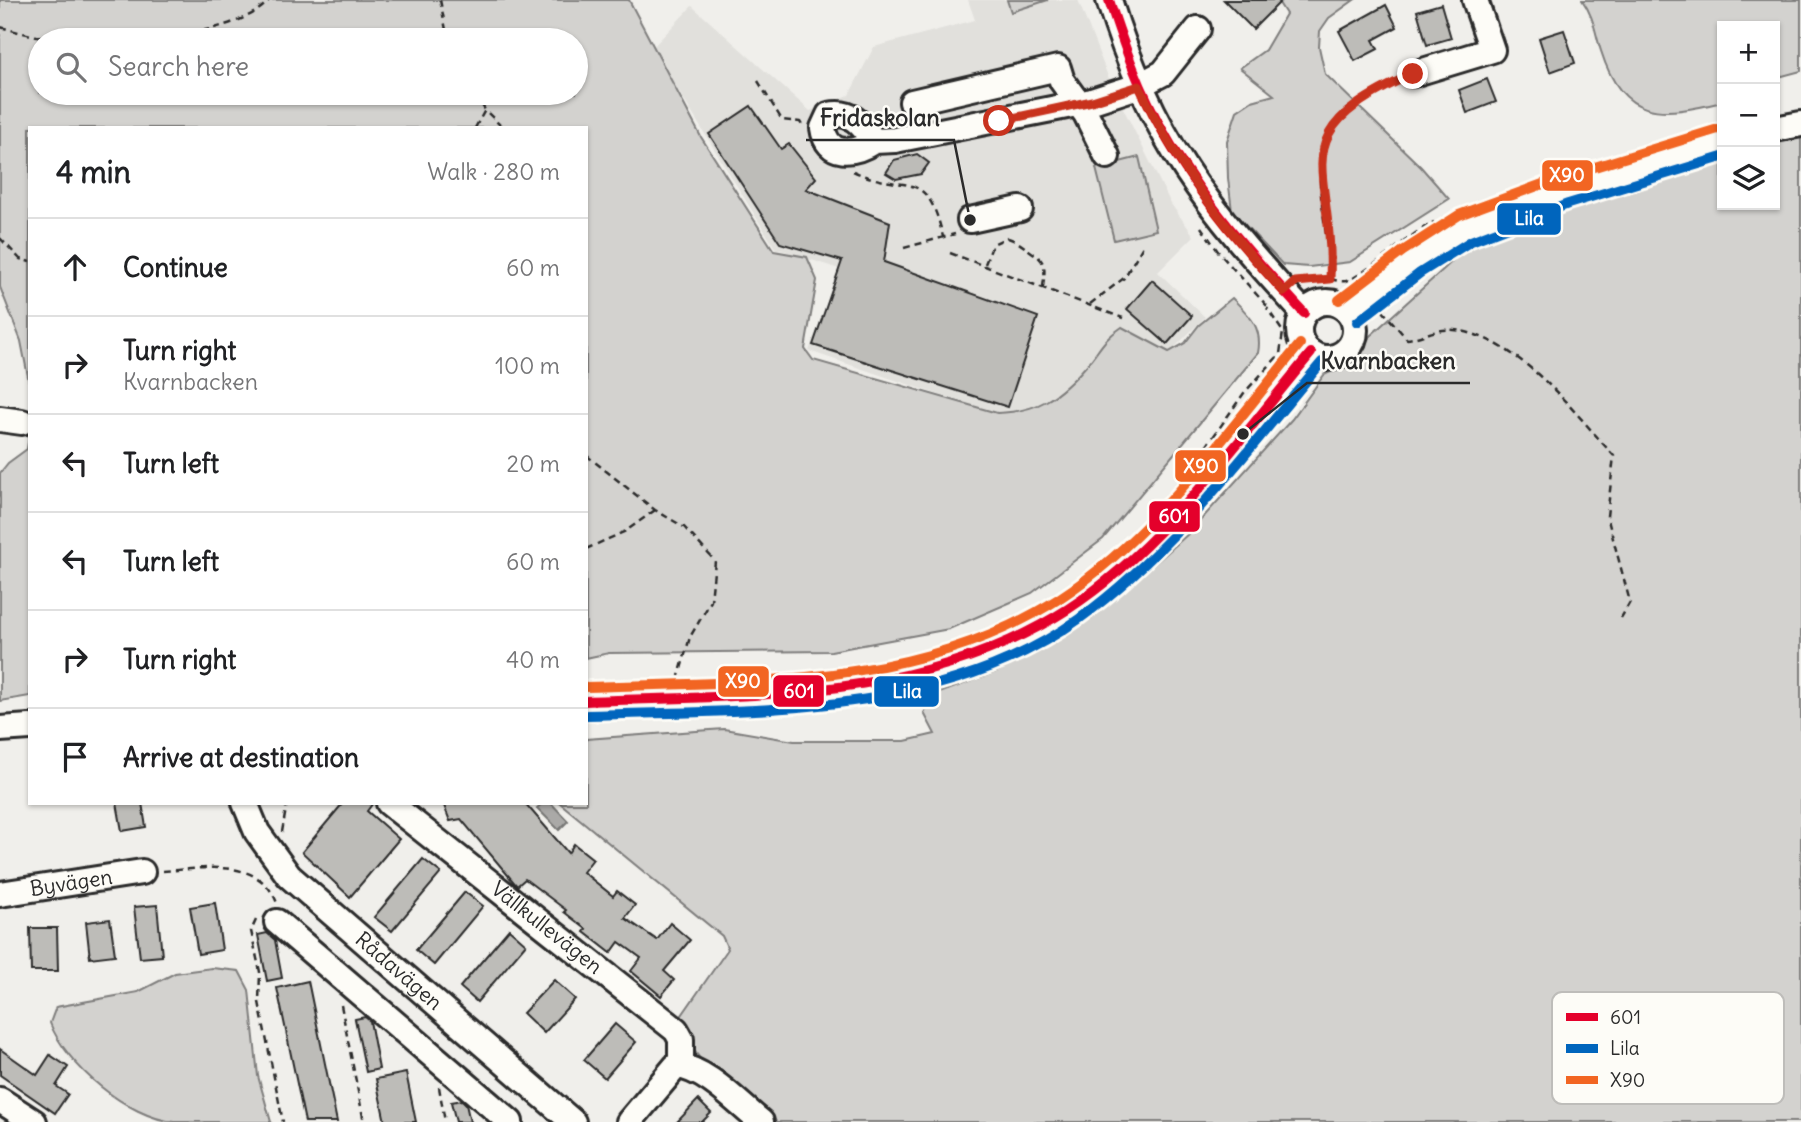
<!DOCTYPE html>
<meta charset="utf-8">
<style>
body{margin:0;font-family:Delius,sans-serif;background:#f2f2f2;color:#202124}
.controls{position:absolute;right:21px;top:21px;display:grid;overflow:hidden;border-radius:0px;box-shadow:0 2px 5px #0004}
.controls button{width:63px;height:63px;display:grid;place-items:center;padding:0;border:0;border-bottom:2px solid #e0e0e0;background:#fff;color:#202124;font:35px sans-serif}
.stop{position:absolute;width:21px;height:21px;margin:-16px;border:5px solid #c8321e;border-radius:50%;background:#fff}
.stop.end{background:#c8321e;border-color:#fff;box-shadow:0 2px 7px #0008}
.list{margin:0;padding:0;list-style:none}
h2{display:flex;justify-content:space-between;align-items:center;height:91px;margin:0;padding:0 28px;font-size:30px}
h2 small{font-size:23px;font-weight:400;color:#757577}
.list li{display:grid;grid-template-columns:46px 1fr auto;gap:21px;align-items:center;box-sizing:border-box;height:98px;padding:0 28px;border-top:2px solid #e0e0e0}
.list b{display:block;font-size:26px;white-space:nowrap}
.list p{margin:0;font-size:23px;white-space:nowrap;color:#757577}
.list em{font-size:23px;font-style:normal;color:#757577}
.icon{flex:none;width:38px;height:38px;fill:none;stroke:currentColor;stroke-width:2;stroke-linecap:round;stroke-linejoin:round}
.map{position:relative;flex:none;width:1801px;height:1122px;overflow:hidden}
.search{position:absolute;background:#fff;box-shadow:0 2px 5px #0004;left:28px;top:28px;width:560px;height:77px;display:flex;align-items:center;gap:18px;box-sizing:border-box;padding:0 24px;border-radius:38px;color:#757577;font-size:26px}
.panel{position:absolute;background:#fff;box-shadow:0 2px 5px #0004;left:28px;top:126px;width:560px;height:679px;border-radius:0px}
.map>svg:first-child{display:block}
</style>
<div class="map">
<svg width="1801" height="1122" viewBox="0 0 1801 1122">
<rect width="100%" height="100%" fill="#f0efeb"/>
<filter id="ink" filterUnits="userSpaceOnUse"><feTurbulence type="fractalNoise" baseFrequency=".0143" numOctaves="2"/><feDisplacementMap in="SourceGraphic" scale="14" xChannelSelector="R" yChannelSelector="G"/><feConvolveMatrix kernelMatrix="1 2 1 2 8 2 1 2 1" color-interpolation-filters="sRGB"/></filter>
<g filter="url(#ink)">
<path fill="#e1e0dc" d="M968,0H1078L1111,84L1171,204L1194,236L1158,272L1205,317L1168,354L1044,424L999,415L809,351L839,269L775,248L652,48L692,6L810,111L849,95L874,47L975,20Z"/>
<g fill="#d3d2cf" stroke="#7f7e7d" stroke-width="2" fill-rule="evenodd">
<path d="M0,0H629L701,137L774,251L807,257L817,280L805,349L813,360L997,413C1038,412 1059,397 1086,366C1101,349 1101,341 1122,327L1169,352L1185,343L1199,325L1232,298C1249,315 1263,327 1258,353L1103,539L1032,593L949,629L831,651L609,653L586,658V128H30V387L21,341L0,287ZM40,40H576V93H40Z"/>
<path d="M1007,0H1048L1011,12Z"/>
<path d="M1277,0H1354L1329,18L1320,31L1319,47L1325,74L1421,167L1449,199L1350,262L1309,267L1283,265L1232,211L1228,178L1227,141L1237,111L1252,101L1274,95L1240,68L1265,50L1286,14Z"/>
<path d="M1582,0H1801V71L1775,78V26H1722V102C1661,117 1623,121 1601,51C1595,33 1594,16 1582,0Z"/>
<path d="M1801,136V1122H777C751,1103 714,1080 696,1053C690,1044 689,1030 680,1018L728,949L722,936L560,803H586V739L724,729L794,741H905L935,734L924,713L934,695L996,672L1045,647L1128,588L1189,533L1292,419L1324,375L1356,360L1370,336L1457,257L1512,220L1722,151V205H1775V141Z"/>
<path d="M1139,157L1156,230L1114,240L1096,168Z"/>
<path d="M30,430V696L0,701V473L8,463L27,449Z"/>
<path d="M212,968L239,971L249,990L258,1076L271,1122C239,1122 206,1122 175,1122C128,1118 66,1065 50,1023L56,1007L138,992L175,973Z"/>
</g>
<path fill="#aaa9a7" stroke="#777775" stroke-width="2" d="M543,803H551L568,821L559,830L537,808Z"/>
<g fill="#bdbcb8" stroke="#2b2b2b" stroke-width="2">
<path d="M1224,0H1282L1253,29Z"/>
<path d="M1441,4L1451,38L1427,45L1417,11Z"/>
<path d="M1386,5L1397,27L1373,40L1378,49L1355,61L1339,31Z"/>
<path d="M1564,30L1575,63L1550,72L1539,38Z"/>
<path d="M1487,79L1496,102L1467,113L1459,90Z"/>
<path d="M751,106L781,149L789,144L816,178L806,189L890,222L884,262L1038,317L1008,407L813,345L842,261L780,243L709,134Z"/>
<path d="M917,154L929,163L921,174L896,179L886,173L894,160Z"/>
<path d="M1152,280L1192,316L1167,344L1127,309Z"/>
<path d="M117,803H142L146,827L122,831Z"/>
<path d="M343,803H373L367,811L399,839L350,897L302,852Z"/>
<path d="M443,803H525L568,853L574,844L593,859L583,872L613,896L617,891L635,905L625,918L657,940L670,923L690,940L664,971L674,980L661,996L631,971L641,958L619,942L611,953L584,932L586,929L564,912L566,910L525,879L517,886L461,819L450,821Z"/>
<path d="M423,859L441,873L392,931L374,917Z"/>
<path d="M465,892L483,906L434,965L416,950Z"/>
<path d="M215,903L222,950L198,954L190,907Z"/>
<path d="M157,905L162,956L140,958L134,907Z"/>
<path d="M110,919L115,955L90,958L86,922Z"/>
<path d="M30,928H57L58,971H31Z"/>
<path d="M509,929L526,944L477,1002L460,987Z"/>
<path d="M267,933L275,940L282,978L267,981L258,935Z"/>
<path d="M554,980L575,999L544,1033L523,1013Z"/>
<path d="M308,981L337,1122H305L277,988Z"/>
<path d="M365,1017L370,1021L379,1069L366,1072L355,1019Z"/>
<path d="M615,1024L636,1042L605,1078L584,1060Z"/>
<path d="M0,1049L37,1075L50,1055L68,1067L56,1086L68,1094L55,1113L0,1075Z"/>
<path d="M406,1073L416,1122H385L376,1079Z"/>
<path d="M462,1100L466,1104L470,1122H456L451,1102Z"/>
<path d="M698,1100L711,1113L702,1122H677Z"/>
</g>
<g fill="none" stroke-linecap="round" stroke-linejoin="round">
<g stroke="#2b2b2b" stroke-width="30">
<g id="minor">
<path d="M1109,0C1151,139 1207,208 1304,313"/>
<path d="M1413,74L1492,50L1475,0"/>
<path d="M912,102L1058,68L1062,81L1086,114L1107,156"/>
<path d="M1775,129L1801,124"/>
<path d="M874,141C854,154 827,158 823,128L829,115C852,110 862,125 874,141L895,140L1092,101L1138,86L1163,73L1198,29"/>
<path d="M970,220L1020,209"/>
<circle cx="1327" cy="330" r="28"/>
<path d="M1348,311L1412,262L1465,228L1563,191L1722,142"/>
<path d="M0,419L22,422"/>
<path d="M586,701C785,691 974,710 1129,560C1181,510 1230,454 1275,399C1287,384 1298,368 1311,353"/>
<path d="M0,729L30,727"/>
<path id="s1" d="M245,803L257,832L289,876L573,1122"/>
<path id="s2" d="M389,803L676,1030L681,1039V1067"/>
<path id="s3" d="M0,894L142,872"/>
<path d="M277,922L510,1122"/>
<path d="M0,1100L34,1122"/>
<path d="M629,1122L676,1066C706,1068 738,1104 761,1122"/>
</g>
</g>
<g stroke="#2b2b2b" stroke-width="2.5" stroke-dasharray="7 5" stroke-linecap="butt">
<path d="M440,0L448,40"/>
<path d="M0,27C12,30 24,34 37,36C88,43 235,43 269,0"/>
<path d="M758,81L782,120L800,122L803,127"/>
<path d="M475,93L485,110L503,128"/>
<path d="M883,117H897"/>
<path d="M475,128L485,110"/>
<path d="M853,171C907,196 926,164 943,237"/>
<path d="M1201,227L1220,254L1268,307"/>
<path d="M0,238L20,259L30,262"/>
<path d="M1008,238C1019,242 1023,246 1033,253C1047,262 1045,270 1043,287"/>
<path d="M904,248L955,234"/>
<path d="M950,253L1123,318"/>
<path d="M985,264L993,244L1008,237"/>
<path d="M1330,279C1335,280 1341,282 1346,281C1363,277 1410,233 1434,222"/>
<path d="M1303,280L1330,279C1332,226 1299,155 1344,113C1358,100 1378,91 1395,83"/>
<path d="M1090,304L1124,278L1143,246"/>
<path d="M1382,310L1407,339C1423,337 1436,328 1454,330C1518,337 1574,412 1614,456L1607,516L1630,602L1621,618"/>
<path d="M1206,447L1244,393L1280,354L1283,332L1267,308"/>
<path d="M586,455L655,510L684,527L715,561L711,601L690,637L679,676"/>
<path d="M586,549L626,531L655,510"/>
<path d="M282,832L287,803"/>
<path d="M163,871C203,869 259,856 277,903"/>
<path d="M256,920L251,931L260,972L259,1002L283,1122"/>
<path d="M341,1005L364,1122"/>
<path d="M439,1087L445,1122"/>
</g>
<use href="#minor" stroke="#fdfcf7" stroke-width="24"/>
<g stroke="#fdfcf7" stroke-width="16">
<g id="bus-1">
<path d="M1109,0C1124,46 1140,91 1164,133C1201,200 1253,257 1304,313"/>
<path d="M586,701C750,695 924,702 1068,609C1163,548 1239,439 1311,353"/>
</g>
</g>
<g stroke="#fdfcf7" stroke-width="16">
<g id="bus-2">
<path d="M1357,322L1420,273L1471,241L1568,204L1722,157"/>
<path d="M587,715C749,709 939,720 1079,619C1175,549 1246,452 1322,362"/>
</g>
</g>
<g stroke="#fdfcf7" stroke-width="16">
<g id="bus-3">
<path d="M1339,300L1403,251L1459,215L1559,178L1718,129"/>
<path d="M586,687C747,681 919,689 1060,598C1156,536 1228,430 1300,344"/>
</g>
</g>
<use href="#bus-1" stroke="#e4002b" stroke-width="10"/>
<use href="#bus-2" stroke="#0065bd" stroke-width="10"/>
<use href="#bus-3" stroke="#f26522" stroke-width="10"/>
</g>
</g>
<g fill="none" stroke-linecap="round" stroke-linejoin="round" filter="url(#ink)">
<path stroke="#c8321e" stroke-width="9" d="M999,121L1092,101L1139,86C1175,164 1225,229 1284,292L1295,282L1330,279C1335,164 1277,135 1413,74"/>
</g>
<g text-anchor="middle" stroke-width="5" stroke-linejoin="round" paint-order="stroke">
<g font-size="21" fill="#2b2b2b" stroke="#fdfcf7">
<text dy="7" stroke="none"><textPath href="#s3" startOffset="72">Byvägen</textPath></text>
<text dy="7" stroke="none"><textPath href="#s2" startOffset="201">Vällkullevägen</textPath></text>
<text dy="7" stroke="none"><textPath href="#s1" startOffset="231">Rådavägen</textPath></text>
</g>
</g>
<rect x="1552" y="992" width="232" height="112" rx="10" fill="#fdfcf7" stroke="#bebdba" stroke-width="2"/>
<rect x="1566" y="1013" width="32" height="8" fill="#e4002b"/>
<rect x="1566" y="1044" width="32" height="9" fill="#0065bd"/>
<rect x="1566" y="1076" width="32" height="8" fill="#f26522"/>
<g font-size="19" fill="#2b2b2b">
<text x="1610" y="1024">601</text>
<text x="1610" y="1055">Lila</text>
<text x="1610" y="1087">X90</text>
</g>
<path fill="none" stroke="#2b2b2b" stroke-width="2.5" d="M970 220L954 140H806M1243 434L1307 383H1470"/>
<g fill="#2b2b2b" stroke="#fdfcf7" stroke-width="2.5">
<circle cx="970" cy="220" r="7"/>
<circle cx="1243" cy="434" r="7"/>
</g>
<g font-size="23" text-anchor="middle" font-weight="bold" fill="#2b2b2b" stroke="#fdfcf7" stroke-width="5" stroke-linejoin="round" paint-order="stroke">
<text x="880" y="126">Fridaskolan</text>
<text x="1388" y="369">Kvarnbacken</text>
</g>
<g stroke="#fdfcf7" stroke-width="2.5">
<rect x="1541" y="159" width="53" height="33" rx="7" fill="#f26522"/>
<rect x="1496" y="202" width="66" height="34" rx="7" fill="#0065bd"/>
<rect x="1174" y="449" width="53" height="34" rx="7" fill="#f26522"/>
<rect x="1148" y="500" width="53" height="33" rx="7" fill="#e4002b"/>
<rect x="717" y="665" width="53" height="33" rx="7" fill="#f26522"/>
<rect x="772" y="674" width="53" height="34" rx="7" fill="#e4002b"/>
<rect x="873" y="675" width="67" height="33" rx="7" fill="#0065bd"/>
</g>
<g font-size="19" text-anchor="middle" font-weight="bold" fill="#fff">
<text x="1567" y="182">X90</text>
<text x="1529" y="225">Lila</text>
<text x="1201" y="473">X90</text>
<text x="1174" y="523">601</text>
<text x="743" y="688">X90</text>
<text x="799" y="698">601</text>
<text x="907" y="698">Lila</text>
</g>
</svg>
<div class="controls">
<button>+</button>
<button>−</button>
<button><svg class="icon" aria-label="layers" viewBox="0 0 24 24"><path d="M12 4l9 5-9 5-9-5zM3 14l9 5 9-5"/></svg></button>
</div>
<div class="stop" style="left:999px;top:121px"></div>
<div class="stop end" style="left:1413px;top:74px"></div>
<div class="search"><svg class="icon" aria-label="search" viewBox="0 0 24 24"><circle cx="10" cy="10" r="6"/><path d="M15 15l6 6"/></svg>Search here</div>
<section class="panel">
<h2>4 min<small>Walk · 280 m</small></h2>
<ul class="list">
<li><svg class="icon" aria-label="ahead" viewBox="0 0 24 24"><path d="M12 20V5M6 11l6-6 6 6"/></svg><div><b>Continue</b></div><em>60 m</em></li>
<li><svg class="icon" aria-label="right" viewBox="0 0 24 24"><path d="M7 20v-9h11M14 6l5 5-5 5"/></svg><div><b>Turn right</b><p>Kvarnbacken</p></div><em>100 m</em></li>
<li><svg class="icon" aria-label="left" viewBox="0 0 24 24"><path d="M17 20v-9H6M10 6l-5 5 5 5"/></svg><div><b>Turn left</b></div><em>20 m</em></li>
<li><svg class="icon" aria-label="left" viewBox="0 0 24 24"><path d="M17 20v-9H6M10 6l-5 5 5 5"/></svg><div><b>Turn left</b></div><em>60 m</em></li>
<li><svg class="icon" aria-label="right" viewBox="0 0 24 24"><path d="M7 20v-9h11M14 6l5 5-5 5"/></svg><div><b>Turn right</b></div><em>40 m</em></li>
<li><svg class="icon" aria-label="arrive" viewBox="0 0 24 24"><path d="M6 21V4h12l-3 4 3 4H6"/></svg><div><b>Arrive at destination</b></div></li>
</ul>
</section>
</div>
